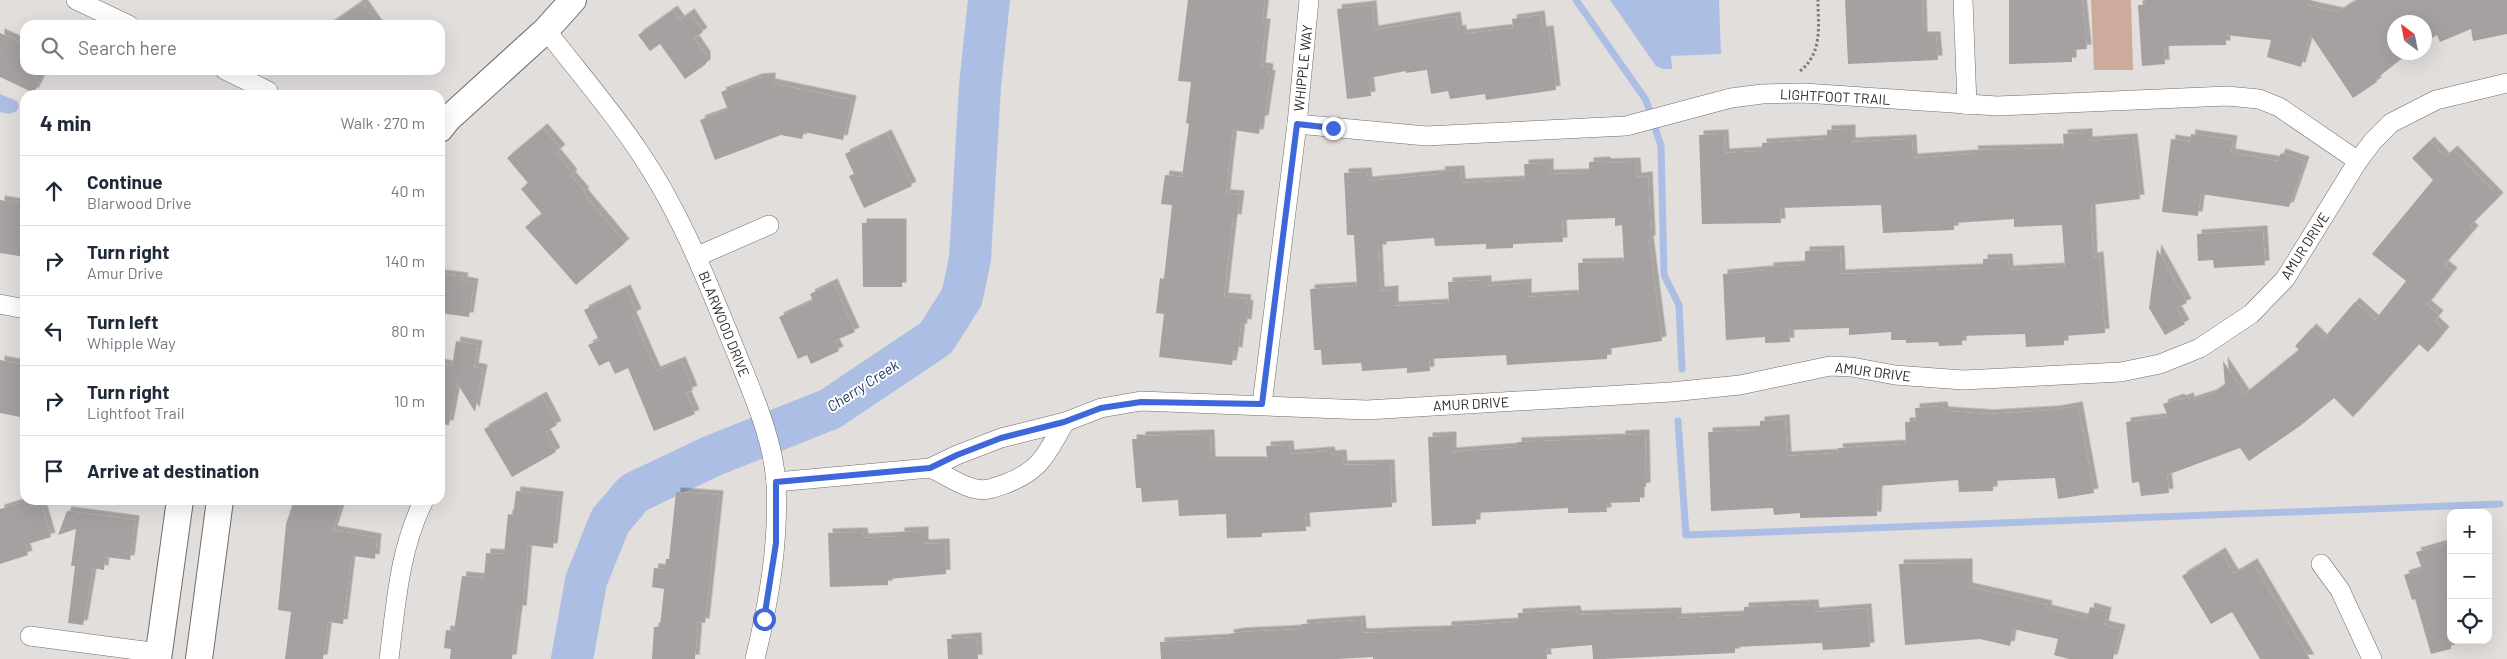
<!DOCTYPE html>
<meta charset="utf-8">
<style>
body{margin:0;font-family:Barlow,sans-serif;background:#f6f6f7;color:#1f2937}
.controls{position:absolute;right:15px;bottom:15px;display:grid;overflow:hidden;border-radius:10px;box-shadow:0 5px 20px #0002}
.controls button{width:45px;height:45px;display:grid;place-items:center;padding:0;border:0;border-bottom:1px solid #e0e1e3;background:#fff;color:#1f2937;font:25px sans-serif}
.compass{position:absolute;left:2387px;top:15px;width:45px;height:45px;border-radius:50%;background:#fff;box-shadow:0 5px 20px #0002;rotate:328deg}
.stop{position:absolute;width:15px;height:15px;margin:-11px;border:4px solid #3f67d9;border-radius:50%;background:#fff}
.stop.end{background:#3f67d9;border-color:#fff;box-shadow:0 1px 5px #0008}
.list{margin:0;padding:0;list-style:none}
h2{display:flex;justify-content:space-between;align-items:center;height:65px;margin:0;padding:0 20px;font-size:21px}
h2 small{font-size:16px;font-weight:400;color:#747a83}
.list li{display:grid;grid-template-columns:32px 1fr auto;gap:15px;align-items:center;box-sizing:border-box;height:70px;padding:0 20px;border-top:1px solid #e0e1e3}
.list b{display:block;font-size:19px;white-space:nowrap}
.list p{margin:0;font-size:16px;white-space:nowrap;color:#747a83}
.list em{font-size:16px;font-style:normal;color:#747a83}
.icon{flex:none;width:28px;height:28px;fill:none;stroke:currentColor;stroke-width:2;stroke-linecap:round;stroke-linejoin:round}
.map{position:relative;flex:none;width:2507px;height:659px;overflow:hidden}
.search{position:absolute;background:#fff;box-shadow:0 5px 20px #0002;left:20px;top:20px;width:425px;height:55px;display:flex;align-items:center;gap:12px;box-sizing:border-box;padding:0 18px;border-radius:15px;color:#747a83;font-size:19px}
.panel{position:absolute;background:#fff;box-shadow:0 5px 20px #0002;left:20px;top:90px;width:425px;height:415px;border-radius:15px}
.map>svg:first-child{display:block}
</style>
<div class="map">
<svg width="2507" height="659" viewBox="0 0 2507 659">
<defs>
<filter id="shadow"><feDropShadow dx="4.5" dy="-4.5" stdDeviation="0" flood-color="#0004"/></filter>
</defs>
<rect width="100%" height="100%" fill="#e2dedc"/>
<path fill="#ccab9c" d="M2091,0H2131L2133,70H2094Z"/>
<g fill="#adbee4">
<path d="M1610,0H1719L1721,54L1671,56L1672,69H1663L1656,66Z"/>
<path d="M0,94L17,101L19,106L17,111L10,114L0,112Z"/>
</g>
<g fill="none" stroke-linecap="round" stroke-linejoin="round">
<g stroke="#adbee4" stroke-width="7">
<path d="M1576,0L1646,100L1661,146L1664,275L1679,305L1682,369"/>
<path d="M1678,421L1686,535L2500,504"/>
</g>
<path stroke="#adbee4" stroke-width="42" d="M572,659L586,581L610,521L634,493L712,456L830,409L936,338L962,297L970,259L980,86L989,0"/>
</g>
<g fill="#a5a1a0" fill-rule="evenodd" filter="url(#shadow)">
<path d="M1188,0H1265L1262,23H1266L1261,67L1269,68L1268,74L1271,75L1264,120H1261L1259,134L1233,130L1227,183L1226,194L1240,195L1237,219L1233,218L1224,297L1247,299L1246,304L1249,305L1247,324L1241,323L1238,352L1234,351L1232,365L1159,357L1164,314L1156,313L1160,278L1164,279L1172,205L1161,204L1165,175L1182,177L1189,124L1186,123L1191,82L1178,81Z"/>
<path d="M1845,0H1922L1923,36H1936L1938,60L1848,64Z"/>
<path d="M2009,0H2082L2087,49L2072,50V62L2009,64Z"/>
<path d="M2145,0H2308L2307,5L2339,12L2357,0H2507V34L2473,41L2471,29L2440,42L2437,35L2424,43V22H2394V52H2410L2381,75L2376,80L2377,82L2353,98L2310,34L2301,67L2267,57L2271,40L2226,35V45L2164,46L2165,64L2142,66L2138,5H2145Z"/>
<path d="M362,2L378,25H329Z"/>
<path d="M1372,5L1374,30L1456,16L1458,30L1462,29V34L1513,28L1512,19L1540,15L1542,31L1549,30L1556,90L1486,100L1485,94L1450,99L1448,91L1431,94L1427,70L1406,73V71L1369,78L1371,96L1347,99L1337,9Z"/>
<path d="M673,10L680,20L690,13L703,32L694,38L706,56V64L685,79L660,44L650,51L638,35Z"/>
<path d="M0,33L25,44V70H45L34,93L0,77Z"/>
<path d="M771,77V83L852,100L843,140L804,132L802,139L781,135L715,160L700,120L728,110L721,92L758,78Z"/>
<path d="M543,128L561,149L556,153L573,174L571,176L585,192L583,193L625,243L576,285L525,227L542,214L521,189L528,183L507,158Z"/>
<path d="M1851,129V142L1912,139L1913,158L1974,154L1973,150L2064,148L2063,134L2088,133V141L2133,138L2140,199L2091,205L2093,257L2099,256L2105,333L2064,336V345L2026,347L2025,334L1962,336V345L1939,346L1938,342L1906,343V340H1891V332L1849,335V328L1789,330L1790,342L1765,343V337L1726,340L1723,274L1769,270V267L1805,265V251L1840,250L1841,274L1983,268V259L2008,258L2009,270L2065,267L2062,225L2014,227V219L1954,223V230L1883,233L1881,205L1780,208L1781,223L1702,224L1699,135L1724,134L1725,153L1762,151V143L1827,139V130Z"/>
<path d="M887,134L912,186L864,208L849,176L854,174L845,154Z"/>
<path d="M2191,134L2233,140L2231,153L2278,161L2281,153L2305,161L2289,207L2201,194L2198,216L2162,212L2171,139L2190,142Z"/>
<path d="M2430,141L2445,157L2453,150L2499,197L2470,226L2474,230L2444,265L2453,272L2427,305L2439,315L2434,321L2445,331L2428,352L2419,344L2353,417L2334,398L2300,426L2249,461L2240,448L2167,475L2169,493L2141,496L2139,482L2132,483L2126,422L2168,417L2163,404L2180,398L2181,400L2189,397L2190,401L2212,394L2225,385L2223,361L2245,394L2299,350L2295,346L2312,328L2323,339L2355,302L2375,320L2406,281L2372,254L2433,180L2412,158Z"/>
<path d="M1606,161V163L1636,162L1637,177L1648,176L1651,240H1649L1662,341L1607,349V359L1507,365L1506,355L1429,359L1430,371L1407,373V368L1362,371L1361,363L1322,365L1321,350H1314L1310,289L1357,286L1354,235H1347L1344,173L1367,172L1368,181L1441,174L1440,171L1460,170L1461,183L1525,180L1524,164L1549,163V174L1589,173V162ZM1615,218V226L1622,225L1624,262L1578,263L1579,294L1527,297V283L1487,286V280L1448,282L1449,303L1394,306V290L1380,291L1378,249H1382V242L1434,238L1435,246L1486,244V249L1513,248V244L1563,242L1562,220Z"/>
<path d="M0,200L25,204V257L0,253Z"/>
<path d="M862,223H902V287H863Z"/>
<path d="M2263,230L2265,265L2214,268L2213,260L2198,261L2197,234Z"/>
<path d="M2157,249L2187,303L2176,308L2185,324L2165,335L2149,308Z"/>
<path d="M440,274L464,277L463,281L474,283L469,317L440,313Z"/>
<path d="M833,283L855,332L834,341L839,351L811,364L807,355L798,359L779,317L813,301L810,294Z"/>
<path d="M626,289L637,313L632,316L656,371L681,361L693,390L686,393L695,414L654,431L628,368L615,374L609,361L599,366L588,345L599,340L584,310Z"/>
<path d="M456,341L478,345L474,367L483,369L475,412L457,383L449,425L440,424V363L452,366Z"/>
<path d="M0,360L25,365V418L0,413Z"/>
<path d="M542,396L557,425L545,432L556,452L512,477L484,429Z"/>
<path d="M1943,406L1944,411L1989,414L2056,410L2078,406L2094,493L2058,499L2055,478L1993,481V491L1959,492L1958,480L1878,486L1877,516L1800,518V513L1774,515L1773,508L1711,511L1708,432L1760,430V421L1785,419L1787,456L1839,453L1838,448L1906,444L1905,422H1916L1915,408Z"/>
<path d="M1210,434L1211,461H1267L1266,446L1289,445L1290,454L1330,451L1331,455L1342,454L1343,465L1390,464L1392,507L1305,513L1306,531L1262,533V537L1227,538L1226,514L1179,516L1178,500L1142,502L1141,488H1136L1132,439H1141V436Z"/>
<path d="M1645,434L1646,487L1640,488V502L1606,503L1607,512L1568,513V508L1476,513V524L1432,526L1428,437L1452,436V452L1517,447V442L1621,438V435Z"/>
<path d="M516,491L559,496L553,548L528,545L522,610H518L512,659H450L451,649L444,648L446,630L454,631L462,576L484,578L486,553L504,554L508,514L513,515Z"/>
<path d="M676,492L719,495L705,623L698,622L695,659H652L654,627H660L664,589L652,587L654,568L665,569L666,559H669Z"/>
<path d="M30,500H40L51,537L25,545L28,555L0,564V509Z"/>
<path d="M294,500H343L333,530L377,538L375,559L354,556L351,560L343,624L328,622L323,659H285L291,612L278,610L286,524Z"/>
<path d="M67,511L135,520L130,560L105,557L104,570L93,568L83,625L68,623L75,566H71L76,529L58,535Z"/>
<path d="M924,531V544L945,543L946,574L888,579V585L830,587L828,533L863,532L864,538L900,536V532Z"/>
<path d="M2451,542V649L2431,654L2415,599L2412,600L2404,575L2422,569L2416,552Z"/>
<path d="M2221,552L2234,574L2253,563L2310,659H2260L2232,612L2211,624L2182,576Z"/>
<path d="M1968,563V587L2048,605L2047,609L2087,619L2090,607L2107,612L2104,625L2121,629L2113,659H2069L2054,655L2058,639L2013,629L2010,646L1980,639L1905,645L1899,564Z"/>
<path d="M1814,604L1815,612L1867,608L1870,647L1823,650L1822,643L1735,647V653L1604,659H1593L1592,645L1546,649L1547,659H1373V657L1337,659H1161L1160,642L1230,638L1229,634L1241,632L1303,629L1302,624L1361,620L1362,633L1410,631L1447,630V626L1518,622V613L1576,610L1577,615L1677,612V618L1744,615V607Z"/>
<path d="M977,637L978,659H948L947,639Z"/>
</g>
<g fill="none" stroke-linecap="round" stroke-linejoin="round">
<g stroke="#6f6c6a" stroke-width="20">
<g id="minor">
<path d="M76,0L129,25"/>
<path d="M1963,0L1967,105"/>
<path d="M546,30C576,69 610,108 638,150C682,214 709,286 738,357C754,397 773,439 776,483C779,544 769,601 755,659"/>
<path d="M225,70L268,91"/>
<path d="M1297,124L1426,136L1626,126L1731,98L1762,94L1804,93L1997,106L2227,96L2259,99L2279,107L2358,161"/>
<path d="M698,256L769,225"/>
<path d="M0,304L25,309"/>
<path d="M1262,404L1297,124L1309,0"/>
<path d="M930,468C945,474 957,484 972,488C984,492 994,488 1005,484C1042,470 1046,454 1065,422"/>
<path d="M776,482L930,468L957,455L1001,438L1065,422L1101,408L1141,401L1367,410L1671,392L1740,385L1830,366L1852,367L1895,375L1963,380L2121,372L2160,364L2200,348L2251,314L2285,279L2358,161L2373,141L2391,123L2436,100L2507,83"/>
<path d="M2321,564L2340,590L2372,659"/>
<path d="M30,636L159,653"/>
<path d="M389,659C396,604 399,550 424,500"/>
</g>
</g>
<g stroke="#6f6c6a" stroke-width="28">
<g id="secondary">
<path d="M440,129L448,119L546,30L573,0"/>
<path d="M158,659L180,500"/>
<path d="M199,659L220,500"/>
</g>
</g>
<path stroke="#7d7a79" stroke-width="3" stroke-dasharray="2.5 2.5" stroke-linecap="butt" d="M1800,71C1823,53 1818,26 1818,0"/>
<use href="#minor" stroke="#fff" stroke-width="19"/>
<use href="#secondary" stroke="#fff" stroke-width="26"/>
</g>
<g fill="none" stroke-linecap="round" stroke-linejoin="round">
<path stroke="#3f67d9" stroke-width="6" d="M764,619L776,543V482L930,468L957,455L1001,438L1064,422L1101,408L1141,402L1262,404L1297,124L1333,128"/>
</g>
<g text-anchor="middle" stroke-width="4" stroke-linejoin="round" paint-order="stroke">
<g font-size="14" fill="#2a2928" stroke="#fff">
<text transform="translate(1303 68) rotate(-84)" y="5">WHIPPLE WAY</text>
<text transform="translate(1835 97) rotate(3)" y="5">LIGHTFOOT TRAIL</text>
<text transform="translate(2305 246) rotate(-57)" y="5">AMUR DRIVE</text>
<text transform="translate(724 324) rotate(68)" y="5">BLARWOOD DRIVE</text>
<text transform="translate(1873 372) rotate(7)" y="5">AMUR DRIVE</text>
<text transform="translate(1471 404) rotate(-3)" y="5">AMUR DRIVE</text>
</g>
<g font-size="15" font-style="italic" fill="#233564" stroke="#fff">
<text transform="translate(863 386) rotate(-33)" y="5">Cherry Creek</text>
</g>
</g>
</svg>
<div class="controls">
<button>+</button>
<button>−</button>
<button><svg class="icon" aria-label="locate" viewBox="0 0 24 24"><circle cx="12" cy="12" r="6"/><path d="M12 2v4M12 18v4M2 12h4M18 12h4"/></svg></button>
</div>
<svg class="compass" viewBox="-18 -18 36 36"><path d="M0-13l5 13h-10z" fill="#e53935"/><path d="M0 13l5-13h-10z" fill="#747a83"/></svg>
<div class="stop" style="left:764px;top:619px"></div>
<div class="stop end" style="left:1333px;top:128px"></div>
<div class="search"><svg class="icon" aria-label="search" viewBox="0 0 24 24"><circle cx="10" cy="10" r="6"/><path d="M15 15l6 6"/></svg>Search here</div>
<section class="panel">
<h2>4 min<small>Walk · 270 m</small></h2>
<ul class="list">
<li><svg class="icon" aria-label="ahead" viewBox="0 0 24 24"><path d="M12 20V5M6 11l6-6 6 6"/></svg><div><b>Continue</b><p>Blarwood Drive</p></div><em>40 m</em></li>
<li><svg class="icon" aria-label="right" viewBox="0 0 24 24"><path d="M7 20v-9h11M14 6l5 5-5 5"/></svg><div><b>Turn right</b><p>Amur Drive</p></div><em>140 m</em></li>
<li><svg class="icon" aria-label="left" viewBox="0 0 24 24"><path d="M17 20v-9H6M10 6l-5 5 5 5"/></svg><div><b>Turn left</b><p>Whipple Way</p></div><em>80 m</em></li>
<li><svg class="icon" aria-label="right" viewBox="0 0 24 24"><path d="M7 20v-9h11M14 6l5 5-5 5"/></svg><div><b>Turn right</b><p>Lightfoot Trail</p></div><em>10 m</em></li>
<li><svg class="icon" aria-label="arrive" viewBox="0 0 24 24"><path d="M6 21V4h12l-3 4 3 4H6"/></svg><div><b>Arrive at destination</b></div></li>
</ul>
</section>
</div>
